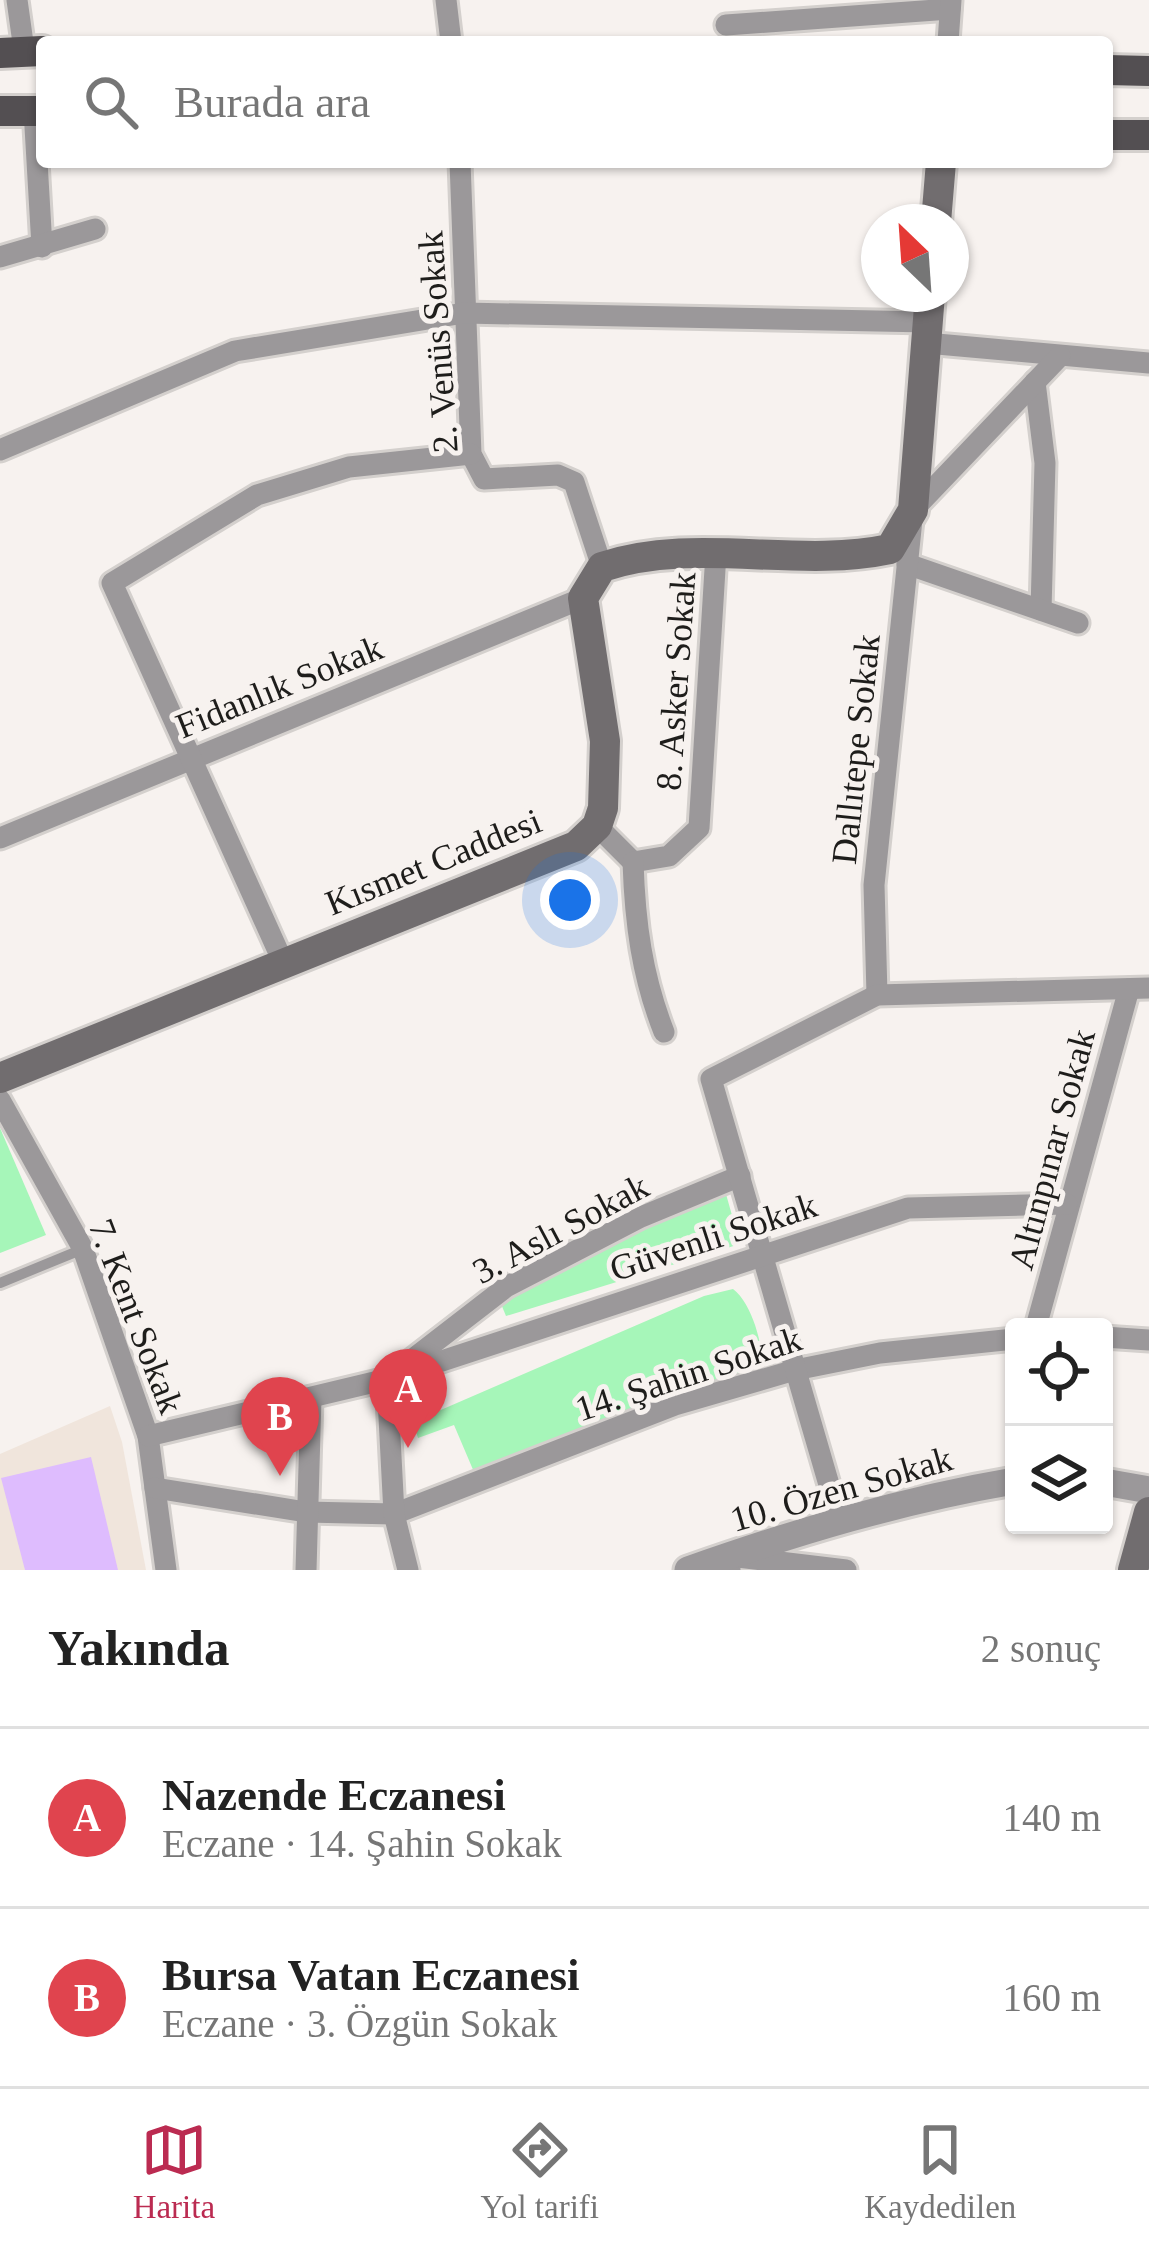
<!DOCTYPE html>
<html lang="tr">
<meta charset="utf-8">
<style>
body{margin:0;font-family:Georgia,serif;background:#f2f2f2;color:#222}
.controls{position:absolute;right:36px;bottom:36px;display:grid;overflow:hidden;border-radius:12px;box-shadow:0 3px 9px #0004}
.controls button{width:108px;height:108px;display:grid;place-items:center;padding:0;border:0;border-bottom:3px solid #e0e0e0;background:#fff;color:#222;font:60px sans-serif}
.compass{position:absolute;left:861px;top:204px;width:108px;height:108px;border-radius:50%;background:#fff;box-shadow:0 3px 9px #0004;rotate:335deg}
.you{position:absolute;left:570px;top:900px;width:42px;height:42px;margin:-30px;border:9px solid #fff;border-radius:50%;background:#1a73e8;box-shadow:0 0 0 18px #1a73e833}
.badge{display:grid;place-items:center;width:78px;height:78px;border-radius:50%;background:#bb2b51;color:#fff;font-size:39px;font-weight:700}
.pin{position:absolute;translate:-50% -99px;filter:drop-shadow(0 3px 6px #0008)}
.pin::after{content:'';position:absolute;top:63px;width:42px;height:36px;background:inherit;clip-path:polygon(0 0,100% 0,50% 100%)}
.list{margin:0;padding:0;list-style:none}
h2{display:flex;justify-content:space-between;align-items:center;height:156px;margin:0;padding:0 48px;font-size:51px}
h2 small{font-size:39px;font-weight:400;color:#767676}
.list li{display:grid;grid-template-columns:78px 1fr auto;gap:36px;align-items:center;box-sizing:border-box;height:180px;padding:0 48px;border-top:3px solid #e0e0e0}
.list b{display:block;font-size:45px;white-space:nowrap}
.list p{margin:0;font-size:39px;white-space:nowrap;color:#767676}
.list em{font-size:39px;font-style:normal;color:#767676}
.icon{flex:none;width:66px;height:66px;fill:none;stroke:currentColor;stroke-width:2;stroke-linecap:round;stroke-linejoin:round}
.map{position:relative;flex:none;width:1149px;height:1570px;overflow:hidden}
.search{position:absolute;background:#fff;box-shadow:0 3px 9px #0004;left:36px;right:36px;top:36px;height:132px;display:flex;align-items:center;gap:30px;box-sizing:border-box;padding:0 42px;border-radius:12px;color:#767676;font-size:45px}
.sheet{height:516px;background:#fff}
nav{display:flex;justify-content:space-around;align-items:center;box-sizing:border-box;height:168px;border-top:3px solid #e0e0e0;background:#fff;font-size:33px;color:#767676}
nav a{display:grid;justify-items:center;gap:6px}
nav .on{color:#bb2b51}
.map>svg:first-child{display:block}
</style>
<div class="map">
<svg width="1149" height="1570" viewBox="0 0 1149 1570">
<rect width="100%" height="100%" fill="#f7f2ef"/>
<path fill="#f0e5dc" d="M110,1406L122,1442L146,1570H0V1454Z"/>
<g fill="#a6f6b9">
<path d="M0,1128L46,1235L0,1253Z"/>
<path d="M726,1194L740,1244L506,1316L499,1299L630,1231Z"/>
<path d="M733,1289C753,1304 764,1349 763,1373L474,1472L454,1425L418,1438L413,1422L704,1296Z"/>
</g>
<path fill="#debcfe" d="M91,1457L118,1570H25L1,1478Z"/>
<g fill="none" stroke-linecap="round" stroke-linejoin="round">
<g stroke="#d4d0cd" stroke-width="16">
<path id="service" d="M0,1283L83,1249"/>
</g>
<g stroke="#d4d0cd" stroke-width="27">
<g id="minor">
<path d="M17,0L24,50"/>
<path d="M446,0L451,42"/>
<path d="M726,25L950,9"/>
<path d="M948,42L951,0"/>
<path d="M34,110L42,247"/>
<path d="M460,162L471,454L484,479L558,475L574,482L602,567"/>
<path d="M0,257L95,229"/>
<path d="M926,343L1149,363"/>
<path d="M1035,382L1045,463L1041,610"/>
<path d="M0,450L235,351L464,313L928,322"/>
<path d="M907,564L1078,623"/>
<path d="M597,826L633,862L669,856L699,828L716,553"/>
<path d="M0,838L583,598"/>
<path d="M633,862C635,923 642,976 664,1032"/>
<path d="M283,962L112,583L257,495L349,467L471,454"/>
<path d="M877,995L874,885L913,510L1060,356"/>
<path d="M0,1100L83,1249L148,1436L166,1570"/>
<path d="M1036,1327L1129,989"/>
<path d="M1104,1337L1149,1340"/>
<path d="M148,1436L387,1379L506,1287L641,1217L740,1176"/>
<path d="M155,1488L306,1512L394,1514L675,1405L795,1370L880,1353L1014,1339"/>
<path d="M839,1519L711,1079L877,995L1149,988"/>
<path d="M306,1570L311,1398"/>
<path d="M408,1570L394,1514L387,1379L908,1208L1067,1204"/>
<path d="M730,1570L729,1556L846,1570"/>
</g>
</g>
<g stroke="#d4d0cd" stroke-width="33">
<g id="tertiary">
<path d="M1104,1482L1149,1490"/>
<path d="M688,1570C796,1532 902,1500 1014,1481"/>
</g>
</g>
<g stroke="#d4d0cd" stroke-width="36">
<g id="secondary">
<path d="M936,222L941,162"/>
<path d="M0,1078L576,846L597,826L603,808L605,741L583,598L602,567C694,536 796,569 890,549L913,510L930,294"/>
<path d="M1133,1570L1149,1512"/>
</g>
</g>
<g stroke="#d4d0cd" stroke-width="36">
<g id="primary">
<path d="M0,53L42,51"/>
<path d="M1107,70L1149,71"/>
<path d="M0,111H42"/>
<path d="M1107,135H1149"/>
</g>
</g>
<use href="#service" stroke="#9b989a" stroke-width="10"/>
<use href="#minor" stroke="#9b989a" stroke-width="21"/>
<use href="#tertiary" stroke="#9b989a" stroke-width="27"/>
<use href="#secondary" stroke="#716d6f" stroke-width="30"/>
<use href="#primary" stroke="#534f52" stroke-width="30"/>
</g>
<g text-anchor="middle" stroke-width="10" stroke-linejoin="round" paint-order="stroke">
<g font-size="36" fill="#1e1d1b" stroke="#f7f2ef">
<text transform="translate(437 342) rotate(-94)" y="13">2. Venüs Sokak</text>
<text transform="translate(675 681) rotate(-86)" y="13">8. Asker Sokak</text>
<text transform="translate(279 686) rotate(-22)" y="13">Fidanlık Sokak</text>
<text transform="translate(855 749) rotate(-84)" y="13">Dallıtepe Sokak</text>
<text transform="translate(433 861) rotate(-22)" y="13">Kısmet Caddesi</text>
<text transform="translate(1051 1149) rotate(-75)" y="13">Altınpınar Sokak</text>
<text transform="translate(560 1228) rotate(-28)" y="13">3. Aslı Sokak</text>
<text transform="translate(713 1236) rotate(-18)" y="13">Güvenli Sokak</text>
<text transform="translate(137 1316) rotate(69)" y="13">7. Kent Sokak</text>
<text transform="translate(688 1373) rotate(-18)" y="13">14. Şahin Sokak</text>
<text transform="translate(841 1488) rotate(-16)" y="13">10. Özen Sokak</text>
</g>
</g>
</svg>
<div class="controls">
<button><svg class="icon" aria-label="locate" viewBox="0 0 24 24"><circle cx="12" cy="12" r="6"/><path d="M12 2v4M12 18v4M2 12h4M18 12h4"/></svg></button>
<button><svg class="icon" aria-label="layers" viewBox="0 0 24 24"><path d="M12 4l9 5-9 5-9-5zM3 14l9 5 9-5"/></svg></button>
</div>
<svg class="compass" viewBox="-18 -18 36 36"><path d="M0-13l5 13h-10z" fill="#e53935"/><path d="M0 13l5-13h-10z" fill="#767676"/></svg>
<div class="you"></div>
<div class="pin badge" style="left:408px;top:1448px;background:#e0444e">A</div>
<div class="pin badge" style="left:280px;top:1476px;background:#e0444e">B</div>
<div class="search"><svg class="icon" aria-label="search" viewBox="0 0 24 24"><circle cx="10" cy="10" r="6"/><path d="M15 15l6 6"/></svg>Burada ara</div>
</div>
<section class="sheet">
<h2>Yakında<small>2 sonuç</small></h2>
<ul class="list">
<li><span class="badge" style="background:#e0444e">A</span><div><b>Nazende Eczanesi</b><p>Eczane · 14. Şahin Sokak</p></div><em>140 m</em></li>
<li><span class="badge" style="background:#e0444e">B</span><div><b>Bursa Vatan Eczanesi</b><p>Eczane · 3. Özgün Sokak</p></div><em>160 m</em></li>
</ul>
</section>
<nav>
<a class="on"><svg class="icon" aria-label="map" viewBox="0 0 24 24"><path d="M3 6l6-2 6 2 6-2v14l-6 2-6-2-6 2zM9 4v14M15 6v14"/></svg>Harita</a>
<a><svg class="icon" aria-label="directions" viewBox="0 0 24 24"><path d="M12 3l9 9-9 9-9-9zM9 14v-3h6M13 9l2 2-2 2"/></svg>Yol tarifi</a>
<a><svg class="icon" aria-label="saved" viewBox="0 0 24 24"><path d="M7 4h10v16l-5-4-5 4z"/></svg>Kaydedilen</a>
</nav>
